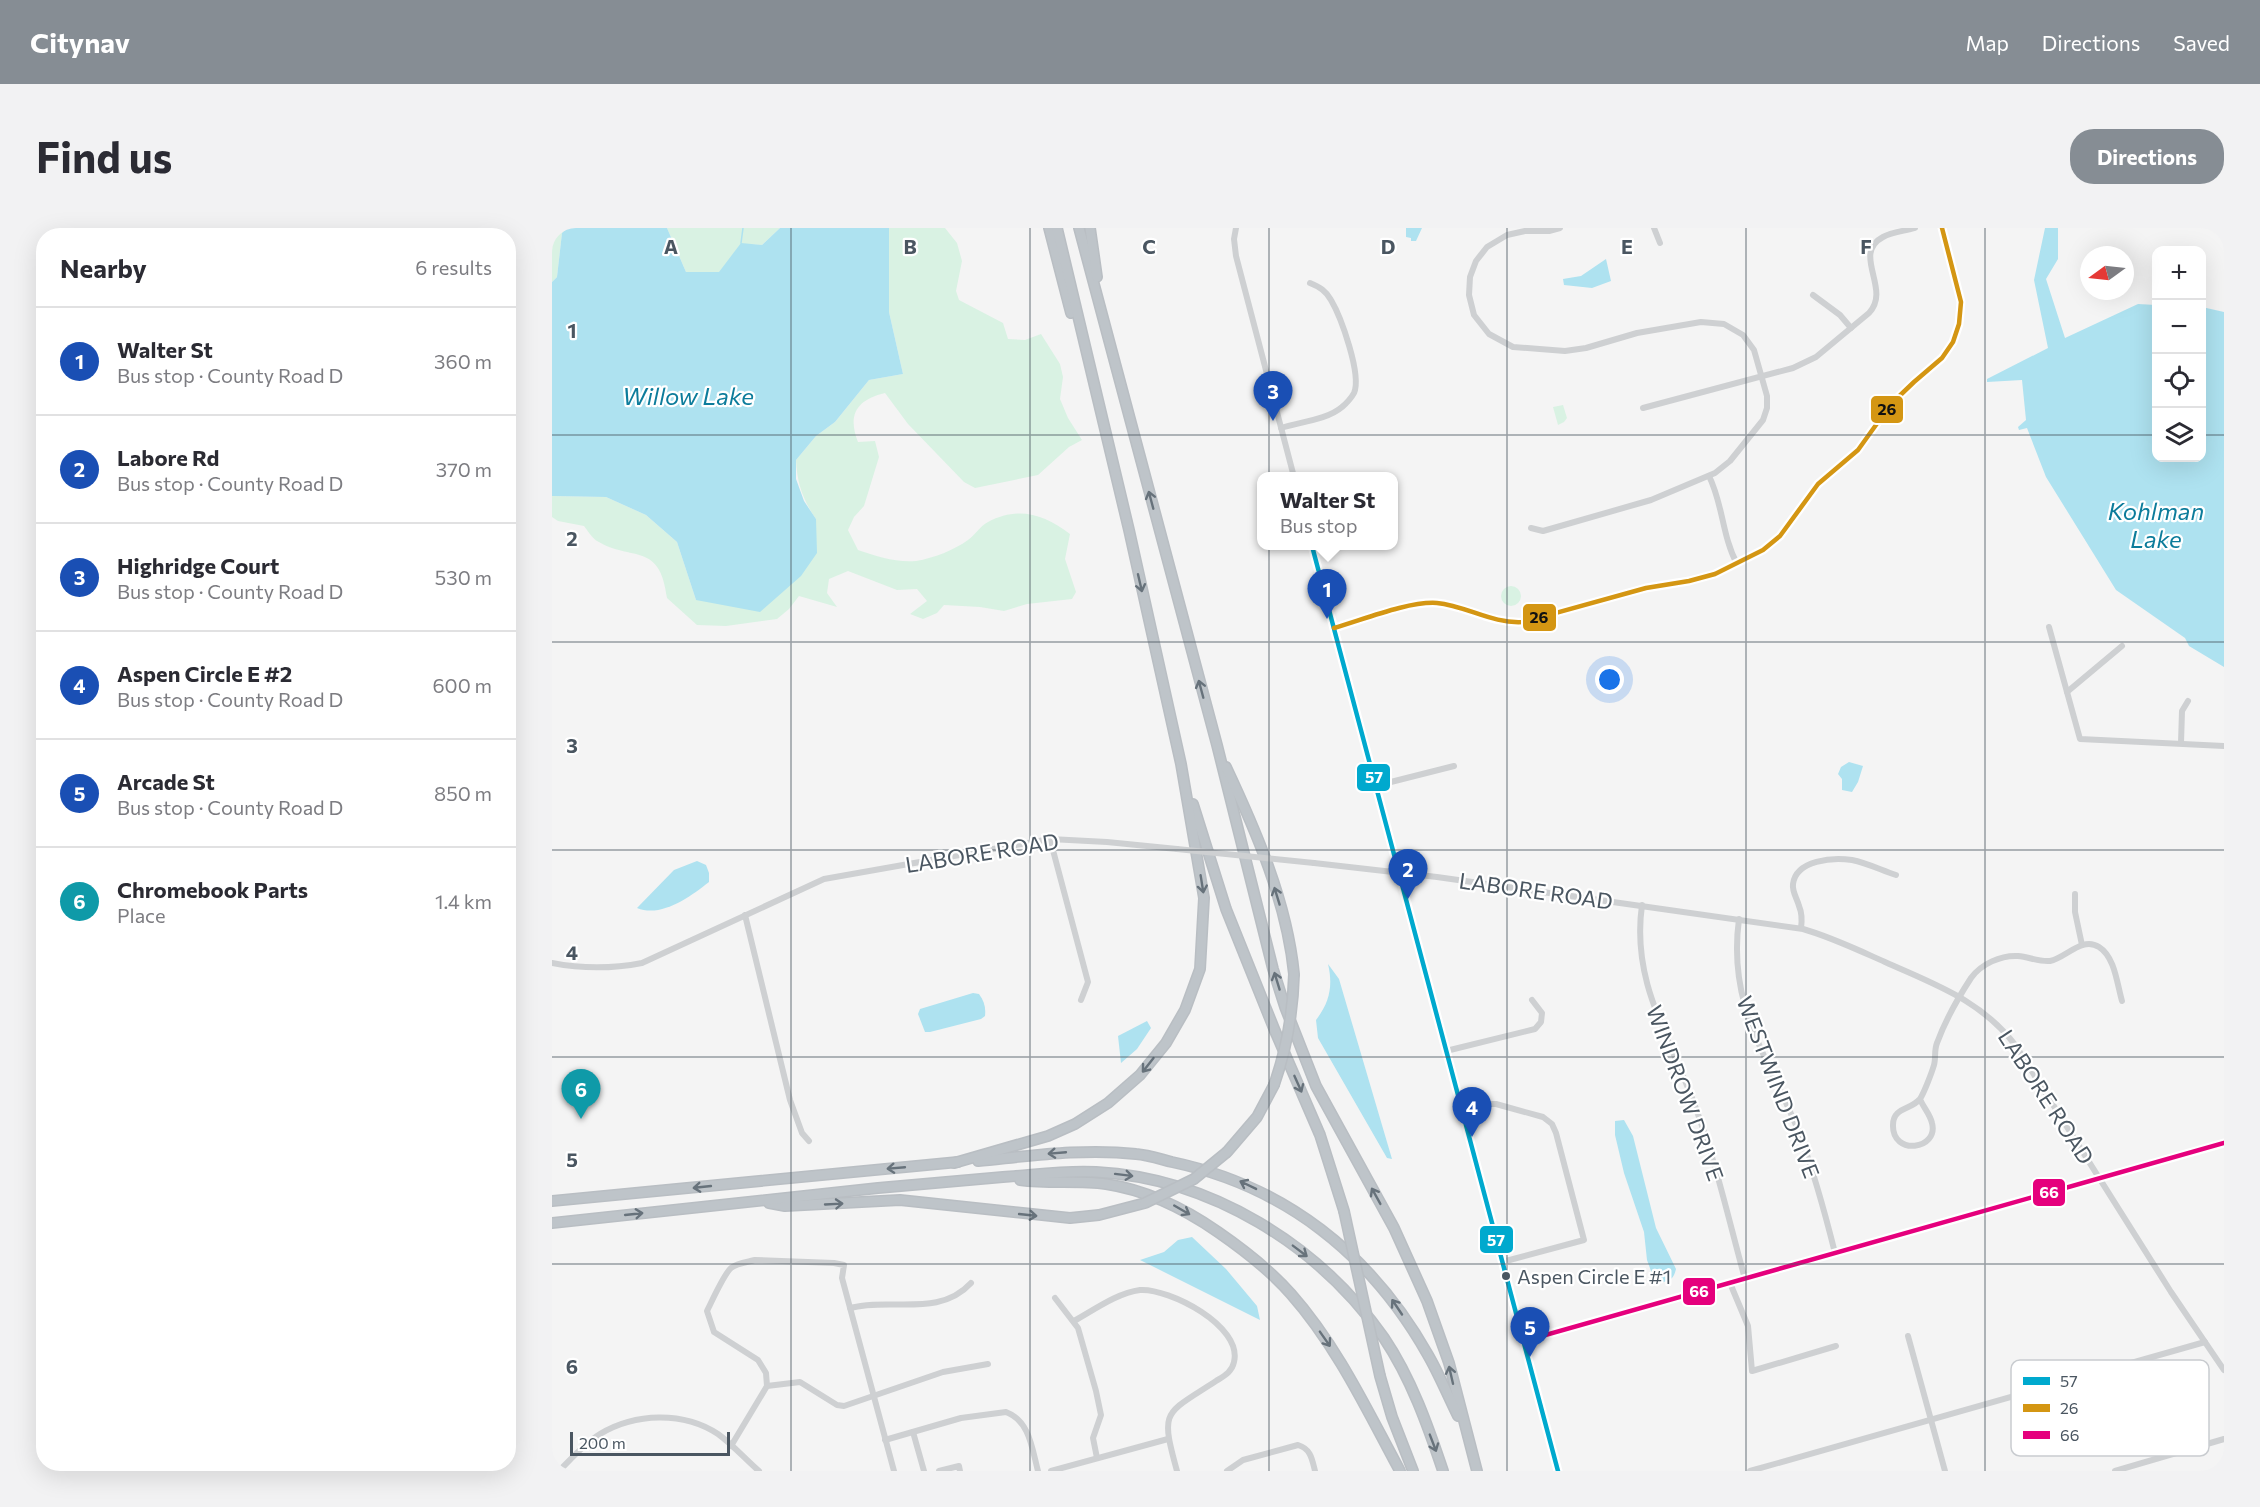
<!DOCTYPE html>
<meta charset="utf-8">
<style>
body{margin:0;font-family:Commissioner,sans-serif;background:#f2f2f3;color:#2b2b33}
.controls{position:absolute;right:18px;top:18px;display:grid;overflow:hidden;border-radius:12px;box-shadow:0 6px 24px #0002}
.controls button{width:54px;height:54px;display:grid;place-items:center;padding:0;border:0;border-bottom:2px solid #e1e1e2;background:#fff;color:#2b2b33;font:30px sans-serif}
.compass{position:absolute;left:1528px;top:18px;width:54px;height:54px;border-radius:50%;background:#fff;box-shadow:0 6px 24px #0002;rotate:255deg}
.scale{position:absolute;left:18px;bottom:15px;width:160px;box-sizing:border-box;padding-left:6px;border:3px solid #4a5661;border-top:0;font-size:16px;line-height:21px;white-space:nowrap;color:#4a5661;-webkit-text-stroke:4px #fff;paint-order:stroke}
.you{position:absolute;left:1058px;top:452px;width:21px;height:21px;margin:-15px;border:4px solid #fff;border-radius:50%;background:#1a73e8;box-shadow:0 0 0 9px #1a73e833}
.badge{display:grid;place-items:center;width:39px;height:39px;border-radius:50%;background:#868d94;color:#fff;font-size:20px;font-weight:700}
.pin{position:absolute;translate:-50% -50px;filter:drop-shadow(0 2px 3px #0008)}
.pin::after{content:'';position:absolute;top:32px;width:21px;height:18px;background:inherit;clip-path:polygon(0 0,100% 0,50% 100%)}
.popup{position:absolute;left:705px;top:244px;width:141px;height:78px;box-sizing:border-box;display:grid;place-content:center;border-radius:12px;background:#fff;filter:drop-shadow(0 2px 4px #0005);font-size:20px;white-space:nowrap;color:#7c7c81}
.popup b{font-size:22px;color:#2b2b33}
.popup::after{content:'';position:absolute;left:50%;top:100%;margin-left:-12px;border:12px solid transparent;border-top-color:#fff}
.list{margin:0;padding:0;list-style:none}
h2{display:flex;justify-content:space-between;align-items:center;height:78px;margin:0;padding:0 24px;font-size:26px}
h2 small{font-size:20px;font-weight:400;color:#7c7c81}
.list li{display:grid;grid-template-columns:39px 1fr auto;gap:18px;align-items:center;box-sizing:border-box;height:108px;padding:0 24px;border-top:2px solid #e1e1e2}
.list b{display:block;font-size:22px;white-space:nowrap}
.list p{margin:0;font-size:20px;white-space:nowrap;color:#7c7c81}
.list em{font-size:20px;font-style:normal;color:#7c7c81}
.icon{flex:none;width:33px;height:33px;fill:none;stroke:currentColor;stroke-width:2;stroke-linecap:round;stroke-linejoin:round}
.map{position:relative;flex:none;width:1672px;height:1243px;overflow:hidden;border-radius:24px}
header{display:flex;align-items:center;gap:36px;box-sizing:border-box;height:84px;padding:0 30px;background:#868d94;color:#fff}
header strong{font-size:28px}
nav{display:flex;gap:33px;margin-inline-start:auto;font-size:21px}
.intro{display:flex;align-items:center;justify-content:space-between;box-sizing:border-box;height:144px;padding:0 36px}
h1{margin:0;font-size:42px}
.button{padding:15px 27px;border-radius:24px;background:#868d94;color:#fff;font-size:21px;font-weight:700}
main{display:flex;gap:36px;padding:0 36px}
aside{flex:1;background:#fff;border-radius:24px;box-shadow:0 6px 24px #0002}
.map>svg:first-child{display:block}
</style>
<header>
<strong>Citynav</strong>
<nav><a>Map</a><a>Directions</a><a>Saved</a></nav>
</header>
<div class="intro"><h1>Find us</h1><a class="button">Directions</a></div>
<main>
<aside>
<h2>Nearby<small>6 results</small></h2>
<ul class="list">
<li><span class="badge" style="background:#1a4fb4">1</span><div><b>Walter St</b><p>Bus stop · County Road D</p></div><em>360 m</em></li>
<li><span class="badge" style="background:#1a4fb4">2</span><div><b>Labore Rd</b><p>Bus stop · County Road D</p></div><em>370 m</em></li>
<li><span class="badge" style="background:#1a4fb4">3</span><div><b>Highridge Court</b><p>Bus stop · County Road D</p></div><em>530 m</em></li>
<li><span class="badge" style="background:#1a4fb4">4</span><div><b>Aspen Circle E #2</b><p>Bus stop · County Road D</p></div><em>600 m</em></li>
<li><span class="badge" style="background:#1a4fb4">5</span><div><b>Arcade St</b><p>Bus stop · County Road D</p></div><em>850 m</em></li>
<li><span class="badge" style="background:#0f9aa8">6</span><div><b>Chromebook Parts</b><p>Place</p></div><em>1.4 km</em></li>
</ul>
</aside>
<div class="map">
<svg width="1672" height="1243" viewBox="0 0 1672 1243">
<rect width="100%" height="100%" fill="#f4f4f4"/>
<g fill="#d9f2e3">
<path d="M0,0H15L10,5L5,49L0,54Z"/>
<path d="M115,0H228L210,17L189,16L168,44H134Z"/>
<path d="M337,0H393L405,15L410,33L404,63L407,72L451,95L456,111L473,112L489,106L508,136L511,149L508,171L516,190L530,212L517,219L486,247L423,260L412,254L356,196L333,165C305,172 295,186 306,214L323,213L327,229L312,278L302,289L296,302L306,322C324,328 345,335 364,333C382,330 402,322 416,312C423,307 428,298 436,294C466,278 492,286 518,306L513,331L524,364L520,371L475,376L452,383L428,379L392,377L385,385L371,391L358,386L375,373L365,361L345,362L296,343L277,351L275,365L285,379L247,368L237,381L225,391L174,398L145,397L115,370C108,313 80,334 45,313C40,310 36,303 32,298L6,293L0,289V268L54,269L94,287L125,314L144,372L264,291C251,272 245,255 244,232L264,208L283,194L317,152L351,146L337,84Z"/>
<path d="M1011,177L1015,190L1012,194L1006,197L1001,179Z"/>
<circle cx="959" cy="368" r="10"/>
</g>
<g fill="#aee2f0">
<path d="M15,0H115L134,44H167L189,15L210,17L228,0H337V84L351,146L317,152L283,194L264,208L244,232V251L252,273L264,291L265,325L249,348L208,384L144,372L125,314L94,287L54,269L0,268V54L5,49L10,5Z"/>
<path d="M854,0H870L864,13H859V10L854,9Z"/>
<path d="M1493,0H1506V31L1494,51L1513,110L1586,76L1604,77V230H1650V79L1672,84V439L1637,418L1633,410L1564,362L1494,249L1475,200L1467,202L1466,199L1474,192L1470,152L1435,154V151L1496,120L1482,52Z"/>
<path d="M1054,31L1059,53L1040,60L1012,57L1011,51L1029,48Z"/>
<path d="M1297,534L1311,538L1306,554L1300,564L1290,562V551L1286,546L1289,539Z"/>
<path d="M145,633L154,637L157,645V654C138,669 109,690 85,680L122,642Z"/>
<path d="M776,736L787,751L840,931L835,930L766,810L764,792C778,774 781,757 776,736Z"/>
<path d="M421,765L427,766C432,773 434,779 433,788L429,791L378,804H373L366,786L368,781Z"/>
<path d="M595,793L599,800L585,821L569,835L566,808Z"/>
<path d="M1072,892L1081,908L1104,1000L1124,1041C1121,1054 1115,1054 1103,1054L1095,1032L1092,1004L1072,945L1063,907V893Z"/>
<path d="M640,1009L674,1041L705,1078L708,1092L588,1032L612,1024L626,1012Z"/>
</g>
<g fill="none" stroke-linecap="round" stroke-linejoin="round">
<path stroke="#aee2f0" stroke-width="1.5" d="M189,15L191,0"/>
<g stroke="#b9bec3" stroke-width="12">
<g id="highway">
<path d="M497,0L519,85"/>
<path d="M527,0L665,517L721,741L733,779L764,858L842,1000L875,1073L897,1135L925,1243"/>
<path d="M538,0L545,49"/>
<path d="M674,539C704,603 735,674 742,746"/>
<path d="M641,576L674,681L723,803L768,907L792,983"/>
<path d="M675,924L705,889L722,857"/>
<path d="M426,933C478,928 531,920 584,926C596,927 608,931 620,934C733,958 819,1026 876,1127C887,1146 896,1168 906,1188"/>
<path d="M402,935L496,908L523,896L556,875L588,847L614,815L633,782L648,741L652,670L629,536L577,302L505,0"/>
<path d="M468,952C496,956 526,952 554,956C594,962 633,981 666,1004C692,1022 718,1042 739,1066C785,1118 815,1182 848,1243"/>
<path d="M0,973L406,934"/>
<path d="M217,975L233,978L348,972L518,990L547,987L593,975"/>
<path d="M0,995C109,983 218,972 326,960C368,956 409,953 451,949C482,947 513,942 544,944C659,950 767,1017 832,1110C859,1150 876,1198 891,1243"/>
<path d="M828,1148L840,1189L861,1243"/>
</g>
</g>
<g stroke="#ced0d2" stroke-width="6">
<path d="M684,0L682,11L684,28L742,249"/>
<path d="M1102,0L1108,15"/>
<path d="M1261,67L1288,87L1299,100"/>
<path d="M1091,180L1241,140L1264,129L1317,85C1340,61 1299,26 1331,9C1340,4 1353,3 1363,0"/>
<path d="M729,200C747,194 775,192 790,179C794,176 800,169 802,165C810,147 789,89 779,72C774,63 768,59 758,55"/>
<path d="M1157,248C1171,276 1170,308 1185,336"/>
<path d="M979,300L991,303L1099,272L1163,245L1178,233L1211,192L1215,180V168L1202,122L1191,107L1172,96L1149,94L1085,105L1034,120L1013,123L961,119L937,106L922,87L917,67L918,49L924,33L935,19L955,7L973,3H997L1008,0"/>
<path d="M760,318L1006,1243"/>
<path d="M1497,399L1528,511L1672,518"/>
<path d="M782,400C810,392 857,373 885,375C915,378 940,396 971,394L1094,360L1137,353L1163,346L1211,322L1228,308L1266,256L1306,222L1339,176L1362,154L1390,130L1401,114L1407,96L1409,74L1390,0"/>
<path d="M1515,464L1570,418"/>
<path d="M1629,515L1630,483L1636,473"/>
<path d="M823,558L902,538"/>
<path d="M498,611L536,754L529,772"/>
<path d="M762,635L885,649L1251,701C1279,709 1306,722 1333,734C1384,757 1429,772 1464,818L1619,1064L1672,1142"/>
<path d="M1523,666V684L1530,717"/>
<path d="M1090,677C1079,754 1118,809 1143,878C1164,934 1177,993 1193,1051"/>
<path d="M193,687L238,872L250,905L257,913"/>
<path d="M1187,691C1175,779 1217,829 1248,907C1262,945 1273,985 1283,1025"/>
<path d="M1249,700C1250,693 1250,685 1247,678C1245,670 1240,664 1241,656C1244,632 1281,629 1300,632C1315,635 1329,642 1344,647"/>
<path d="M0,735C31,741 59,741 90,735L272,651L498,611L555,614L625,621"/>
<path d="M894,823L983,801L989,794L990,785L980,772"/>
<path d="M1368,871C1371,879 1378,886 1380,895C1387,922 1340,928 1341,897C1341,879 1359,882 1368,871C1372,865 1380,844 1382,837C1384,830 1382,822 1385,815C1393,793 1406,770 1419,750C1429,736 1449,727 1466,728C1477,729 1487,734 1498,733C1514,730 1530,708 1547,719C1563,729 1565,756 1570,773"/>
<path d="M910,882L931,876H944L991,889L1000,896L1004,905L1032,1012L950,1034"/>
<path d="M1178,1055L1196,1098L1200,1143L1284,1118"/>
<path d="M503,1070L526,1100L544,1163L549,1187L541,1210L545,1230"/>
<path d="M298,1080C339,1069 387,1090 419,1055"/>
<path d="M522,1093C542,1082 565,1065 588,1062C617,1060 691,1098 682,1134C680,1144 672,1148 664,1153C612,1187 608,1181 625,1243"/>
<path d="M1356,1108L1393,1243"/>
<path d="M972,1113L1672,915"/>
<path d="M215,1158L248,1154L285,1177L292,1178L391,1144L436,1136"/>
<path d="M361,1204L372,1243"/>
<path d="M333,1212L409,1190L454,1184C478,1193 480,1221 486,1243"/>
<path d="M179,1218L215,1158L214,1145L206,1132L162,1104L155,1083C160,1073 172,1046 179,1040C185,1035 196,1034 203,1032L282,1035L292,1037L290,1050L342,1243"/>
<path d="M7,1243C20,1230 32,1216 48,1206C83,1185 131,1183 166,1206C180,1216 193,1231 207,1243"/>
<path d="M387,1243L407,1238L408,1243"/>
<path d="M499,1243L616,1211"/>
<path d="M675,1243L691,1232L746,1217C759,1221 760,1231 763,1243"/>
<path d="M1198,1243L1653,1114"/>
<path d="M1563,1243L1672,1211"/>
</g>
<use href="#highway" stroke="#bec4c9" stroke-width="9"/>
<g stroke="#b9bec3" stroke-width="12" stroke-linecap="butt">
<g id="highway-bridge">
<path d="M722,857C735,820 741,785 742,746"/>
<path d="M593,975L642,951L675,924"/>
<path d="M792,983L828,1148"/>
</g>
</g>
<path stroke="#ced0d2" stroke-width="6" d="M625,621L762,635"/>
<use href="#highway-bridge" stroke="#bec4c9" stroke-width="9"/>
<g stroke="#fff" stroke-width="9">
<path id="bus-1" d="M760,318L1006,1243"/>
</g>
<g stroke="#fff" stroke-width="9">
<path id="bus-2" d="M782,400C810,392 857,373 885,375C915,378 940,396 971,394L1094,360L1137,353L1163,346L1211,322L1228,308L1266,256L1306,222L1339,176L1362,154L1390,130L1401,114L1407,96L1409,74L1390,0"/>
</g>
<g stroke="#fff" stroke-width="9">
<path id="bus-3" d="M972,1113L1672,915"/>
</g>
<use href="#bus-1" stroke="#00a9ce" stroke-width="4.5"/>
<use href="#bus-2" stroke="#d49613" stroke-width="4.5"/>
<use href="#bus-3" stroke="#e5007d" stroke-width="4.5"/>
</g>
<defs><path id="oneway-shaft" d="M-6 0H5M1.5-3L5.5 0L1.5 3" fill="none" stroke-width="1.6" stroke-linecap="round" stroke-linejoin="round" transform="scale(1.5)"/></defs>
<g stroke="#67727b">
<use href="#oneway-shaft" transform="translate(599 272) rotate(-105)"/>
<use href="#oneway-shaft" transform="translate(588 355) rotate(77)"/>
<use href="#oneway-shaft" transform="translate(649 461) rotate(-105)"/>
<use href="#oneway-shaft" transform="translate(650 656) rotate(81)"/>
<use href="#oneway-shaft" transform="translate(725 668) rotate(-107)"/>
<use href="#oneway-shaft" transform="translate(725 753) rotate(-107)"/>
<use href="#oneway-shaft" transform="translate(596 837) rotate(128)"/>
<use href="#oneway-shaft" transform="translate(746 856) rotate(66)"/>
<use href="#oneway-shaft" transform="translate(505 925) rotate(175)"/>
<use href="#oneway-shaft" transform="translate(344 940) rotate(175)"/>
<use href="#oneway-shaft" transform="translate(572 947) rotate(7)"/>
<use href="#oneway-shaft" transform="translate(696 957) rotate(-154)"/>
<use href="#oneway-shaft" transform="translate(150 959) rotate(174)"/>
<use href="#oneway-shaft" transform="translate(824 968) rotate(-119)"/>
<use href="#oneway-shaft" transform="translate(282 976) rotate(-3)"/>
<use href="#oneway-shaft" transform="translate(630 982) rotate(30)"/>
<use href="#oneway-shaft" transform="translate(82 986) rotate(-6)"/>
<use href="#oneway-shaft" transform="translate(476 987) rotate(6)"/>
<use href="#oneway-shaft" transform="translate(748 1023) rotate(37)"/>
<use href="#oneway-shaft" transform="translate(845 1079) rotate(-124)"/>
<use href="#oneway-shaft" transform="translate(773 1111) rotate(55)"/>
<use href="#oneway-shaft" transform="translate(899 1147) rotate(-103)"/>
<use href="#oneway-shaft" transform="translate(881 1215) rotate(69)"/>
</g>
<path fill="none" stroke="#4a5661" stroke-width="1.5" stroke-opacity="0.55" d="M239,0V1243M478,0V1243M717,0V1243M955,0V1243M1194,0V1243M1433,0V1243M0,207H1604M1650,207H1672M0,414H1672M0,622H1672M0,829H1672M0,1036H1672"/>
<circle fill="#4a5661" stroke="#fff" stroke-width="2" cx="954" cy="1048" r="5"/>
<g text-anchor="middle" stroke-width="4.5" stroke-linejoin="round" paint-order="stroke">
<g font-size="20" fill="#4a5661" stroke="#fff" text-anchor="start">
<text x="965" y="1056">Aspen Circle E #1</text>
</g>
<g font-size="22" fill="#4a5661" stroke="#fff">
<text transform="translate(430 625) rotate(-9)" y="8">LABORE ROAD</text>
<text transform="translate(984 663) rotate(8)" y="8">LABORE ROAD</text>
<text transform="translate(1226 859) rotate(69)" y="8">WESTWIND DRIVE</text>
<text transform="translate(1133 865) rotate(70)" y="8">WINDROW DRIVE</text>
<text transform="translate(1494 869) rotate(57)" y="8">LABORE ROAD</text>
</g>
<g font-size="24" font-style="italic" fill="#0c7c9b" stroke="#fff">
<text x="136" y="177">Willow Lake</text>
<text x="1604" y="292">Kohlman<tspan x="1604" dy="28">Lake</tspan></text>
</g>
</g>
<rect x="1459" y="1132" width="198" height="96" rx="9" fill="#fff" stroke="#c9ccd0" stroke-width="1.5"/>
<rect x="1471" y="1149" width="27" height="8" fill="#00a9ce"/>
<rect x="1471" y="1176" width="27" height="8" fill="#d49613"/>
<rect x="1471" y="1203" width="27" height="8" fill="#e5007d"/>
<g font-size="16" fill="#4a5661">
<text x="1508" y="1159">57</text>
<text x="1508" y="1186">26</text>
<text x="1508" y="1213">66</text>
</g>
<g font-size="20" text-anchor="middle" font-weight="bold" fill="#4a5661" stroke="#fff" stroke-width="4.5" stroke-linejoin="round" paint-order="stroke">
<text x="119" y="26">A</text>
<text x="358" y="26">B</text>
<text x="597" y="26">C</text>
<text x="836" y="26">D</text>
<text x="1075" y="26">E</text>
<text x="1314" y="26">F</text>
<text x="20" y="110">1</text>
<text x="20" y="318">2</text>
<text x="20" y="525">3</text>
<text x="20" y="732">4</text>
<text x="20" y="939">5</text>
<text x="20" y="1146">6</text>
</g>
<g stroke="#fff" stroke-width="2">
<rect x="1318" y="167" width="34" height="29" rx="6" fill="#d49613"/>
<rect x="970" y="375" width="35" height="29" rx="6" fill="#d49613"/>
<rect x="804" y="535" width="35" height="29" rx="6" fill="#00a9ce"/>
<rect x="1480" y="950" width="34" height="29" rx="6" fill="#e5007d"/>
<rect x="927" y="997" width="35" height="29" rx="6" fill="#00a9ce"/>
<rect x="1130" y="1049" width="34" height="29" rx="6" fill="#e5007d"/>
</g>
<g font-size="16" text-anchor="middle" font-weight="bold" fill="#fff">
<text x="822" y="555">57</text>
<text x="1497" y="970">66</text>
<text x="944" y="1018">57</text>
<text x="1147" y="1069">66</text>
</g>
<g font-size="16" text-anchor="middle" font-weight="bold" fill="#111">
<text x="1335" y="187">26</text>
<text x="987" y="395">26</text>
</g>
</svg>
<div class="controls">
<button>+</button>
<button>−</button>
<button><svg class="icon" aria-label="locate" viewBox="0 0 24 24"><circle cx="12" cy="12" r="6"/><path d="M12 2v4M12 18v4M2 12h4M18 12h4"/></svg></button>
<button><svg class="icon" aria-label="layers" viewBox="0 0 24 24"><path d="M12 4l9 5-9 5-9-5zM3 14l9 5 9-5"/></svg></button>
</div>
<svg class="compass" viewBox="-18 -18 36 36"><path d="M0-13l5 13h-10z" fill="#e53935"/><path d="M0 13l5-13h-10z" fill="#7c7c81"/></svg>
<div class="scale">200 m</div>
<div class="you"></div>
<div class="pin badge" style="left:775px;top:391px;background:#1a4fb4">1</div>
<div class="popup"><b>Walter St</b>Bus stop</div>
<div class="pin badge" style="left:856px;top:671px;background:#1a4fb4">2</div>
<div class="pin badge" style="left:721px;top:193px;background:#1a4fb4">3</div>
<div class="pin badge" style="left:920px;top:909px;background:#1a4fb4">4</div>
<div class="pin badge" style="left:978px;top:1129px;background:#1a4fb4">5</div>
<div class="pin badge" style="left:29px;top:891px;background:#0f9aa8">6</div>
</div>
</main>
